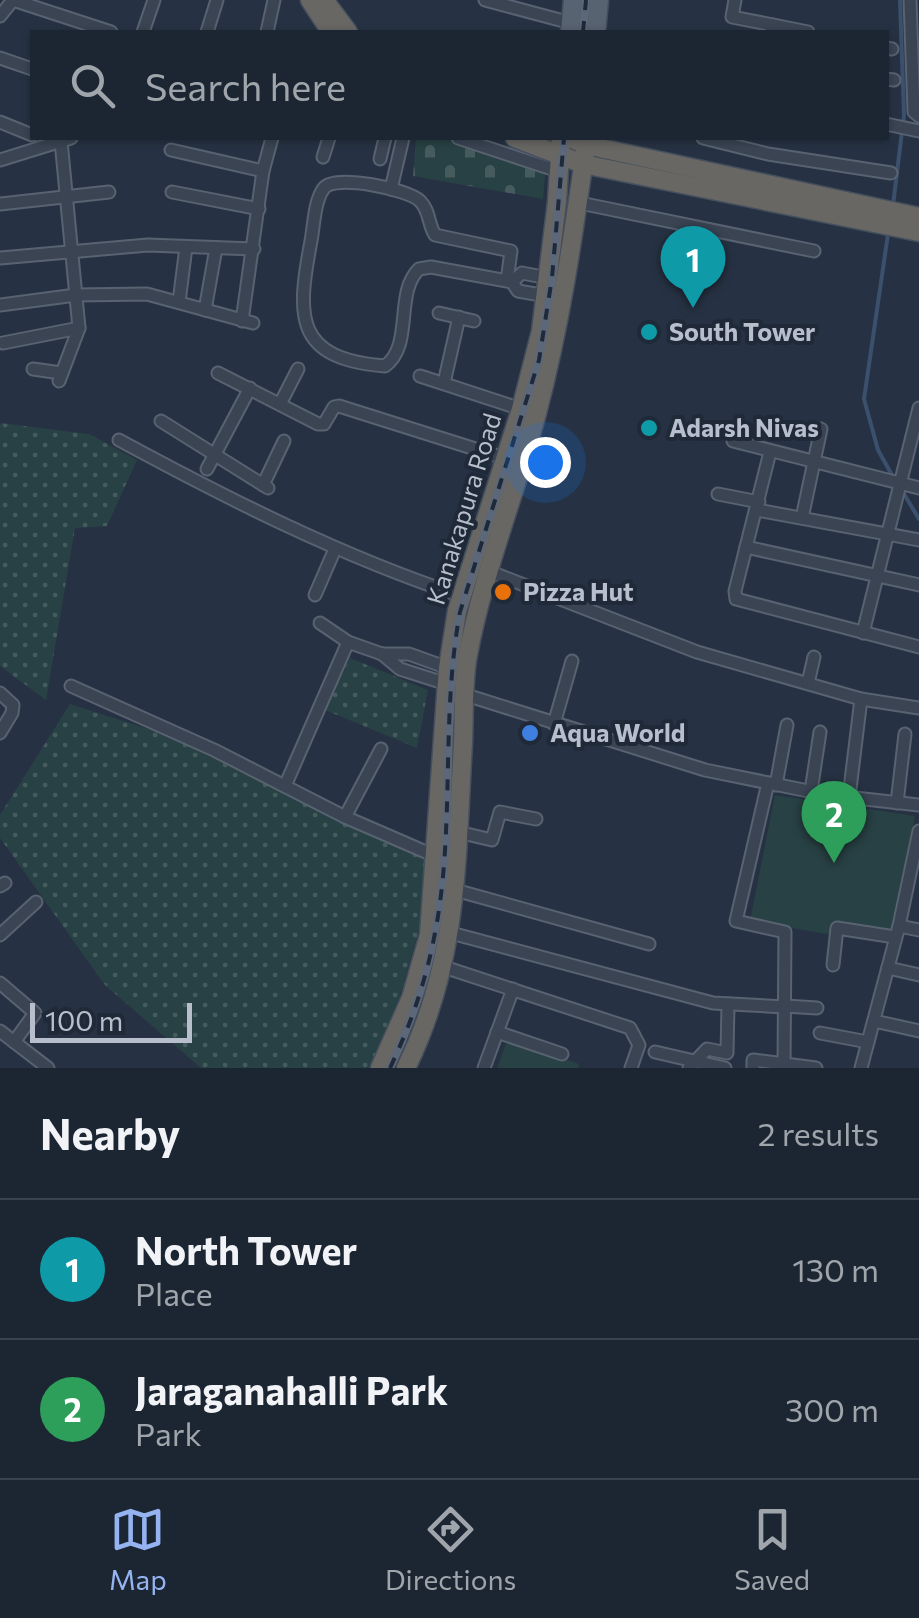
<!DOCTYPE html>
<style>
body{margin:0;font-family:Commissioner,sans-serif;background:#252e3a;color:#f1f3f6}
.scale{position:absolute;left:30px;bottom:25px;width:162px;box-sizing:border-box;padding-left:10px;border:5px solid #b7bfcc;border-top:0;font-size:28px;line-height:35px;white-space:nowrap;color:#b7bfcc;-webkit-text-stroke:8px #1f2938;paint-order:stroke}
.you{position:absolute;left:545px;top:462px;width:35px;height:35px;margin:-25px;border:8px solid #fff;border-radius:50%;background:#1a73e8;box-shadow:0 0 0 15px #1a73e833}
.badge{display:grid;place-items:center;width:65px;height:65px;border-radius:50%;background:#95b2f1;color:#fff;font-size:32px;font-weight:700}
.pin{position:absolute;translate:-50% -82px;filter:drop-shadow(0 2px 5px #0008)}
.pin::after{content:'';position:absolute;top:52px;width:35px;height:30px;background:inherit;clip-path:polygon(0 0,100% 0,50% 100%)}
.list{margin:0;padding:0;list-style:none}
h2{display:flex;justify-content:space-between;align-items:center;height:130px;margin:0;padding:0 40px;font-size:42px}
h2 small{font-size:32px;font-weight:400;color:#a0a5ac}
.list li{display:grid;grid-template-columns:65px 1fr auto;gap:30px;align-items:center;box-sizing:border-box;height:140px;padding:0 40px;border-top:2px solid #3a434d}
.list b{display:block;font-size:38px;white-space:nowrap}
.list p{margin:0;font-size:32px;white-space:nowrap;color:#a0a5ac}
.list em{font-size:32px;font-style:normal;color:#a0a5ac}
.icon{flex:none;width:55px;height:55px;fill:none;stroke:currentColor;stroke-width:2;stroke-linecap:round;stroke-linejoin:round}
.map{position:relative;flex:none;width:919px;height:1068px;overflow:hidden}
.search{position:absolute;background:#1c2632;box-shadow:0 2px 8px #0004;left:30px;right:30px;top:30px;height:110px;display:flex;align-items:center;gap:25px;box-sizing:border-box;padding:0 35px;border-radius:0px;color:#a0a5ac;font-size:38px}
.sheet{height:410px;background:#1c2632}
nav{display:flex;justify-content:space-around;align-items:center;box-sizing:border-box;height:140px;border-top:2px solid #3a434d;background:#1c2632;font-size:28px;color:#a0a5ac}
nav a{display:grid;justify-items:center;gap:5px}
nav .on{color:#95b2f1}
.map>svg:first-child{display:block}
</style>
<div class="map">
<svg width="919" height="1068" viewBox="0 0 919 1068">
<defs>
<pattern id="grass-dots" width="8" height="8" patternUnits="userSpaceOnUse" patternTransform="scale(2.5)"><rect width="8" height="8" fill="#284144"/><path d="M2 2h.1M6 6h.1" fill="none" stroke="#455b5e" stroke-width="1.8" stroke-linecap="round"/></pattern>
<pattern id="cemetery-stones" width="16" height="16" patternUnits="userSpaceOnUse" patternTransform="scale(2.5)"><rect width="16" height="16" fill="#284144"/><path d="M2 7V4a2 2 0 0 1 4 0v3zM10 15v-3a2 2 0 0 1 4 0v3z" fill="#455b5e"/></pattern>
</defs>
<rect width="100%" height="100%" fill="#263243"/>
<g fill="url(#grass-dots)">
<path d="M0,423L89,434L137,460L107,526L75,528L46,700L0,666Z"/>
<path d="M350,658L428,690L417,748L325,710Z"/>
<path d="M70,704L161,733L425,859L421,923L400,996L371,1068H201L105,985L0,838V815Z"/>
</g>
<path fill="url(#cemetery-stones)" d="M416,138H445L545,174L543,199L413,176Z"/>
<g fill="#284144">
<path d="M775,795L915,816L891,935L835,925L833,935L750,921Z"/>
<path d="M508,1038L579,1064L578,1068H497Z"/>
</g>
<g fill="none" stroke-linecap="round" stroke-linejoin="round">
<g stroke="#3b506c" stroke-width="4">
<path d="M893,205L904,115L900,0"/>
<path d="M888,234L864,399L878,450L893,477"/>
<path d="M901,489L919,519"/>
</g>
<g stroke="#586270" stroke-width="15">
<g id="minor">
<path d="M13,0L111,32"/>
<path d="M485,0L571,23"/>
<path d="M735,0L732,17L773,25L771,32"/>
<path d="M910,0L914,112L919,116"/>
<path d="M0,16L13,0"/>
<path d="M773,25L808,32"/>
<path d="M143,32L154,0"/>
<path d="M207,32L217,0"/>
<path d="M267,32L274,0"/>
<path d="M886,48L892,49"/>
<path d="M0,58L32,69"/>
<path d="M886,79L894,80"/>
<path d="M0,122L32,135"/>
<path d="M886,124L919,131"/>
<path d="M458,138L558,171"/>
<path d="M703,138L768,154L891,173"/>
<path d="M171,150L263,171"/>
<path d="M323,157L329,138"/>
<path d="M380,159L385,138"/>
<path d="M0,160L71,138"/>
<path d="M391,189L403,138"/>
<path d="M172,192L259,209"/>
<path d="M580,203L814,251"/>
<path d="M0,204L109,192"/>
<path d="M0,258L148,245L254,249"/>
<path d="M507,281L511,251L435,235C428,224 430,211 420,201C408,189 335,174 324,188C314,201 314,226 311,241C297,315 293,359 385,366C414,345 394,293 419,269L431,267L507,281L512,282"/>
<path d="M547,296L518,291L512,282L522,273L548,278"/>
<path d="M179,302L186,247"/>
<path d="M0,305L76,295L147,294L253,323"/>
<path d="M205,310L216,248"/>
<path d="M439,313L474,321"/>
<path d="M242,321L263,171L272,138"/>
<path d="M3,343L79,328"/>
<path d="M33,369L61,373"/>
<path d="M218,373L318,424H324L334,407L339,406L507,459"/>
<path d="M420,376L521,409"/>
<path d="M59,381L79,328L61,141"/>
<path d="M444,383L459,317"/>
<path d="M280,404L298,369"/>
<path d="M161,421L268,488"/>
<path d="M119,440C230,500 341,556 461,596"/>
<path d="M733,441L919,488"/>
<path d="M770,452L735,591L736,599L919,647"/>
<path d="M207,469L250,388"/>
<path d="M263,485L284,441"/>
<path d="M718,494L759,502"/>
<path d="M757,510L919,540"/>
<path d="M802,518L821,429"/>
<path d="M746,547L919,585"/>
<path d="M488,571L697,652L861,699L919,708"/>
<path d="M315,595L335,549"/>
<path d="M320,623L348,642L382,654"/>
<path d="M863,633L919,408"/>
<path d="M808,683L814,657"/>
<path d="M447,684L400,669L382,654H409L448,668"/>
<path d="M71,686L214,750L345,817L435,856"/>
<path d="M0,693L13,705L12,713L0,733"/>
<path d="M466,695L705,770L828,795L919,805"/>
<path d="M554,724L572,661"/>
<path d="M768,783L736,921L785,932L784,1068"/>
<path d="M776,785L787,725"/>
<path d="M285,786L348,642"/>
<path d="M811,791L820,732"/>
<path d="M849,797L861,699"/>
<path d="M897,803L905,734"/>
<path d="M345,817L381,749"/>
<path d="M458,832L492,840L500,812L536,819"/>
<path d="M0,886L5,883"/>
<path d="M455,890L649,944"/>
<path d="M899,926L919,930"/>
<path d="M451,933L713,1003L785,1007"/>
<path d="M0,935L36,902"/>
<path d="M833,965L837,928L895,937"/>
<path d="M444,967L630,1028L639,1045L631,1068"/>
<path d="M888,968L919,975"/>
<path d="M0,983L35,1013L14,1042"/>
<path d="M785,1006L817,1008"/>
<path d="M874,1021L919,1031"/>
<path d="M0,1031L48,1068"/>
<path d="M497,1032L562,1054"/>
<path d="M820,1033L868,1042"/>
<path d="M655,1052L725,1068"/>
<path d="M484,1068L513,989"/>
<path d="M689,1068L707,1049L727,1053L728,1004"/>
<path d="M753,1068V1060L816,1068"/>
<path d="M861,1068L899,926L919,831"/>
</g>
</g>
<g stroke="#444d5c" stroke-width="21">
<g id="primary">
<path d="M570,32L573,0"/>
<path d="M596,32L599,0"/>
</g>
</g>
<g stroke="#454f5d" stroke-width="21">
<g id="trunk">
<path d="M310,0L331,32"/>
<path d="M324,0L348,32"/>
<path d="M515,138L583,164L919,232"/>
<path d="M570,138L586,145L919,217"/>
<path d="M380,1068L411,998L429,935L448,668L457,611L521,409L541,331L557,202L561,138"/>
<path d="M406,1068C459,960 456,860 463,743C464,716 463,687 467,660C482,575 515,496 537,413C561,322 573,237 586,145"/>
</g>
</g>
<use href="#minor" stroke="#3a4453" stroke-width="11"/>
<use href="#primary" stroke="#586372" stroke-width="18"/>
<use href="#trunk" stroke="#686764" stroke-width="18"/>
<g stroke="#5c687a" stroke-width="8">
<g id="rail">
<path d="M583,32L586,0"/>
<path d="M390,1068C410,1026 425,984 434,938C456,832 440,719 460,612L539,360L552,278L564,138"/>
</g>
</g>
<use href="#rail" stroke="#1f2938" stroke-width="4" stroke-dasharray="11" stroke-linecap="butt"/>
</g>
<g fill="#0f9aa8" stroke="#1f2938" stroke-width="4">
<circle cx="649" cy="332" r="10"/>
<circle cx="649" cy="428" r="10"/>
</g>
<circle fill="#e8710a" stroke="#1f2938" stroke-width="4" cx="503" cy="592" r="10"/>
<circle fill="#3f7fe0" stroke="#1f2938" stroke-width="4" cx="530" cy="733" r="10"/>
<g text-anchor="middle" stroke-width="8" stroke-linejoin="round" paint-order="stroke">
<g font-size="25" font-weight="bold" fill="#b7bfcc" stroke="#1f2938" text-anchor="start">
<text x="669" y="341">South Tower</text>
<text x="669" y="437">Adarsh Nivas</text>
<text x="523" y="601">Pizza Hut</text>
<text x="550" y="742">Aqua World</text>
</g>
<g font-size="25" fill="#b7bfcc" stroke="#1f2938">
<text transform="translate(464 509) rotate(-73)" y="9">Kanakapura Road</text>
</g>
</g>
</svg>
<div class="scale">100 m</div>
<div class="you"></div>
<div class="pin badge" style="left:693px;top:308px;background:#0f9aa8">1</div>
<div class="pin badge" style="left:834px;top:863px;background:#2e9e5b">2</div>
<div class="search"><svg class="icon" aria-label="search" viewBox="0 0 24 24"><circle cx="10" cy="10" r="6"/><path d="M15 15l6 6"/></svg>Search here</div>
</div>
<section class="sheet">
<h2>Nearby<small>2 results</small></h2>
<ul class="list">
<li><span class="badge" style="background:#0f9aa8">1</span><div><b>North Tower</b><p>Place</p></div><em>130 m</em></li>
<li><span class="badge" style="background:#2e9e5b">2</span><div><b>Jaraganahalli Park</b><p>Park</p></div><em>300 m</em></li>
</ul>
</section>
<nav>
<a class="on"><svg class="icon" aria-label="map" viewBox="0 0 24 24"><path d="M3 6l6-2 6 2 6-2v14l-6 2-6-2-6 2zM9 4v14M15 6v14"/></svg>Map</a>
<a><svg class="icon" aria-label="directions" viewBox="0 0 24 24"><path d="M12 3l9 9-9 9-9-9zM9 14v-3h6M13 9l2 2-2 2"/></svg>Directions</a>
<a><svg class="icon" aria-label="saved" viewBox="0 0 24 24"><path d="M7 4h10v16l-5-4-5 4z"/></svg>Saved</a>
</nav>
